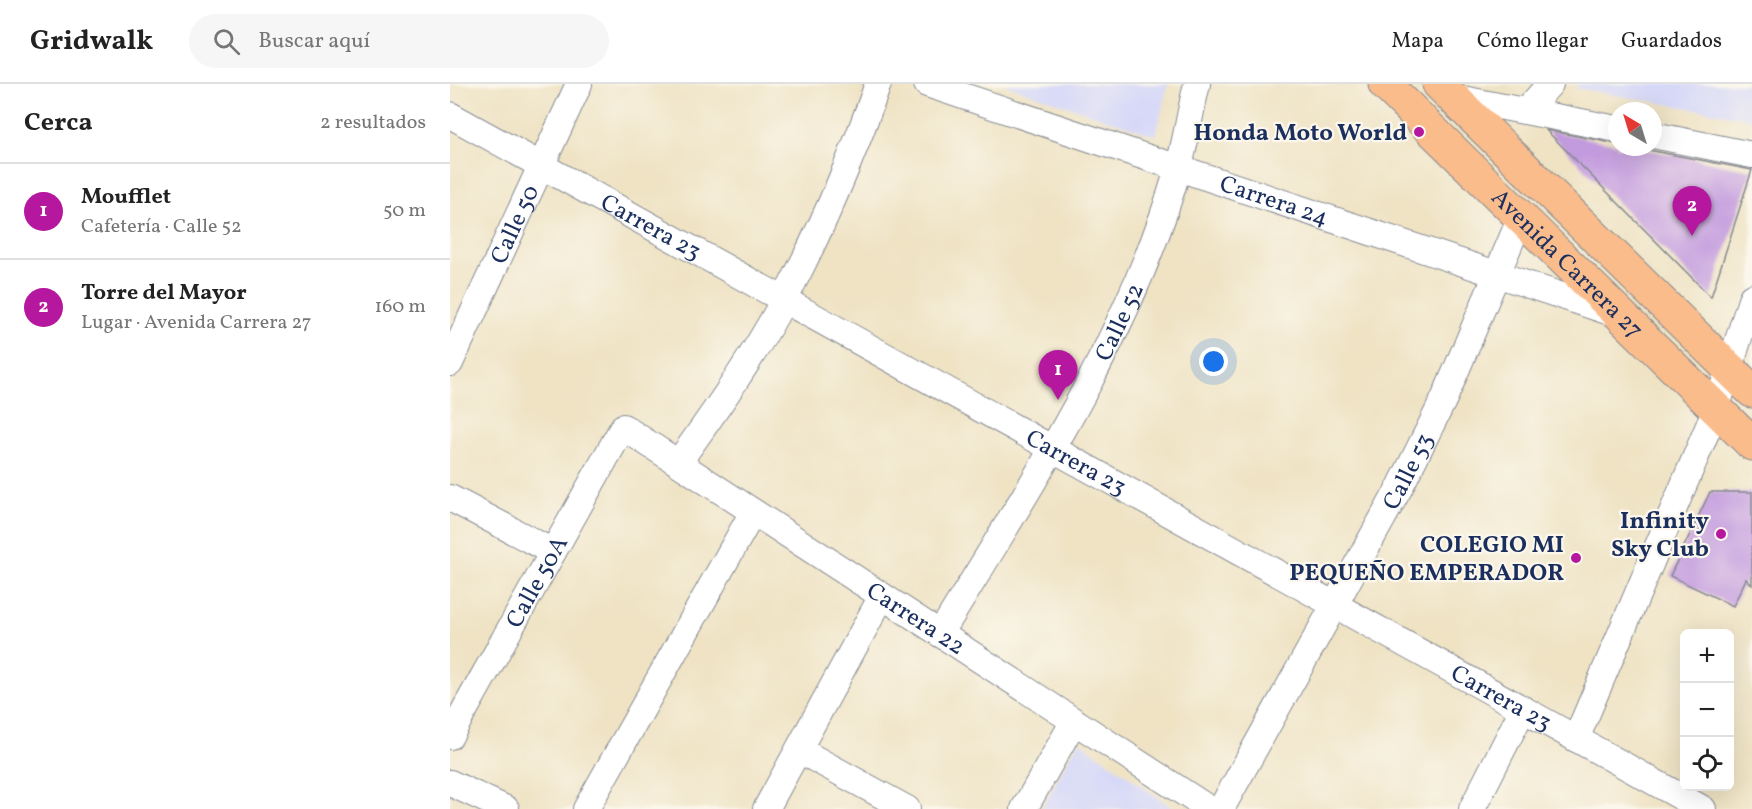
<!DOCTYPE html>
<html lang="es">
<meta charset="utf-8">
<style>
body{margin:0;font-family:Vollkorn,serif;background:#f6f6f6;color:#222}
.controls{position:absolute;right:18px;bottom:18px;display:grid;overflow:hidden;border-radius:9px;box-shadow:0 6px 24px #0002}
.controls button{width:54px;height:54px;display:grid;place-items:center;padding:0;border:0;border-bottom:2px solid #e0e0e0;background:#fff;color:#222;font:30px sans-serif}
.compass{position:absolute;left:1158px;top:18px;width:54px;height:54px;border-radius:50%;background:#fff;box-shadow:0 6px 24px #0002;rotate:322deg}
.you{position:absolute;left:764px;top:278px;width:21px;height:21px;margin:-15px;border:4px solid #fff;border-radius:50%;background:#1a73e8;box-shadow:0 0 0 9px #1a73e833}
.badge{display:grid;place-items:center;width:39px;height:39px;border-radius:50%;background:#b5179e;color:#fff;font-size:20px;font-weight:700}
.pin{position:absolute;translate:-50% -50px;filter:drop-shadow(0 2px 3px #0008)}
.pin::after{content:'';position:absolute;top:32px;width:21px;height:18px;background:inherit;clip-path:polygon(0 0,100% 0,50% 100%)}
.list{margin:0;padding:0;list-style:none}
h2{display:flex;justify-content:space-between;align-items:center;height:78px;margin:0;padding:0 24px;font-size:26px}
h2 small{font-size:20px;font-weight:400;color:#767676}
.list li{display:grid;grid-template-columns:39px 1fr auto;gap:18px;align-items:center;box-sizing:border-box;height:96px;padding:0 24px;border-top:2px solid #e0e0e0}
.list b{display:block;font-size:22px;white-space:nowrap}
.list p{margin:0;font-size:20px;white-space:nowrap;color:#767676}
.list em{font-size:20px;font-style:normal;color:#767676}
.icon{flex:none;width:33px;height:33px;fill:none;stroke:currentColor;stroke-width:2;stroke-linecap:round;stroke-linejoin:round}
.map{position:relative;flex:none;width:1302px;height:725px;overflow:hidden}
header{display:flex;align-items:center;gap:36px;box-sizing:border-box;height:84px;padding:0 30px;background:#fff;border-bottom:2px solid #e0e0e0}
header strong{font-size:28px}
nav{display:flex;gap:33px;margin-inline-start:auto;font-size:21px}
.search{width:420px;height:54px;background:#f6f6f6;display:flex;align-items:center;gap:15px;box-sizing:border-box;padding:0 21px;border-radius:33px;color:#767676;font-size:22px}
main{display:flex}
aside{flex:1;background:#fff}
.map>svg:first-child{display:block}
</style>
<header>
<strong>Gridwalk</strong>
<div class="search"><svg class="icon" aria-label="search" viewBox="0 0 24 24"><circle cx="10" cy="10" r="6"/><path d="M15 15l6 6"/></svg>Buscar aquí</div>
<nav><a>Mapa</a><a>Cómo llegar</a><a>Guardados</a></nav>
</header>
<main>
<aside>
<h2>Cerca<small>2 resultados</small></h2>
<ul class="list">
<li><span class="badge">1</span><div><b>Moufflet</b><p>Cafetería · Calle 52</p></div><em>50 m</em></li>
<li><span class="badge">2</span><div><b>Torre del Mayor</b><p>Lugar · Avenida Carrera 27</p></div><em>160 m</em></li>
</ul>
</aside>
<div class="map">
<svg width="1302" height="725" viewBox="0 0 1302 725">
<rect width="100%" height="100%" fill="#fbf7ec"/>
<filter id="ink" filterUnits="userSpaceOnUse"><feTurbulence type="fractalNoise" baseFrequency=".0167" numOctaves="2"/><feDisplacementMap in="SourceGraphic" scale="12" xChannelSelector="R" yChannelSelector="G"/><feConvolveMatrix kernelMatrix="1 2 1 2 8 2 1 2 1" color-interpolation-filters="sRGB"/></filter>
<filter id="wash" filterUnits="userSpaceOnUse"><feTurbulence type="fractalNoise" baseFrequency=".008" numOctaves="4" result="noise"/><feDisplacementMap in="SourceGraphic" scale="24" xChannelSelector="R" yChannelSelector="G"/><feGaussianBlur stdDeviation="1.35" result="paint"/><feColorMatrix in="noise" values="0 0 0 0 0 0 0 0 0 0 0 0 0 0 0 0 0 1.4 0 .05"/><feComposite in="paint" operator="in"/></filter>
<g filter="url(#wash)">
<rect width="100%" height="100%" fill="#efe3c4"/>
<g fill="#d6d8f8">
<path d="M553,0H718L706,52Z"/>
<path d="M1128,0H1302V35L1125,4Z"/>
<path d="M629,657L724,725H591Z"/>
</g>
<g id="blocks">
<g fill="#c29ade">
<path d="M1096,46L1167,60V63H1183L1302,86L1261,213Z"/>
<path d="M1260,408H1302V501L1296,495L1283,522L1220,492Z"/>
</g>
</g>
</g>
<g filter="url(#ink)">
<use href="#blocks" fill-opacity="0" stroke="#858991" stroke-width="1.5"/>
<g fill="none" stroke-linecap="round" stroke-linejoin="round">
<g stroke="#858991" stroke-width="28">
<g id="minor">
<path id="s1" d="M477,0L1169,231"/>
<path d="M1002,13L1167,45"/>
<path d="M1076,27L1100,0"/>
<path id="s2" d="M0,31L1253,725"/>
<path d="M1203,51L1302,71"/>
<path id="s3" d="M0,279L129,0"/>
<path d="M228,379C266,326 304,272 335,214C372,145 402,74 428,0"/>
<path d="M0,414L103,468"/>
<path id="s4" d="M490,550C581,401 679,254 728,85C736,57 740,28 747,0"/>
<path id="s5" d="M0,652L173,343L759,725"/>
<path d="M1126,655L1266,325L1302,213"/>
<path d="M349,666L457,725"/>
<path d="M0,699L56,725"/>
<path d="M136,725L303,428"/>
<path d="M316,725L432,512"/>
<path d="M574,725L624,637"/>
<path id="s6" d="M771,725L950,403L994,315L1071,133"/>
<path d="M1022,725L1073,625"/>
</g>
</g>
<g stroke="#858991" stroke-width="35">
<g id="highway">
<path id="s7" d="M935,0L1302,360"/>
<path d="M989,0L1302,307"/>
</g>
</g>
<use href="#minor" stroke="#fff" stroke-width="26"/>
<use href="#highway" stroke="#fabc8b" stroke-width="33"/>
</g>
</g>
<g fill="#b5179e" stroke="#fbf7ec" stroke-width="2">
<circle cx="969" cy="48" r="6"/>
<circle cx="1271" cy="450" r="6"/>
<circle cx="1126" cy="474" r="6"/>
</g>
<g text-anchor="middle" stroke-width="4.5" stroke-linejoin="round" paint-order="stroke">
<g font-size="24" font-weight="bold" fill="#1b2f5e" stroke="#fbf7ec" text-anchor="end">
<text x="957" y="56">Honda Moto World</text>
<text x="1259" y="444">Infinity<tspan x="1259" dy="28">Sky Club</tspan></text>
<text x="1114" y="468">COLEGIO MI<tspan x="1114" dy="28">PEQUEÑO EMPERADOR</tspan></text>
</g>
<g font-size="24" fill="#1b2f5e" stroke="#fbf7ec">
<text dy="8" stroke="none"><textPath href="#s1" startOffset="366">Carrera 24</textPath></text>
<text dy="8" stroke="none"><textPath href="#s3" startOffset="153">Calle 50</textPath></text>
<text dy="8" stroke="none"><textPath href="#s2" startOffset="230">Carrera 23</textPath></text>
<text dy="8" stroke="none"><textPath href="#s7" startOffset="256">Avenida Carrera 27</textPath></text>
<text dy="8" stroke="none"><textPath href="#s4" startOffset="360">Calle 52</textPath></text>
<text dy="8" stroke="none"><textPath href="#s2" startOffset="716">Carrera 23</textPath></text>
<text dy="8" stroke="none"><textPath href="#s6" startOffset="386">Calle 53</textPath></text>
<text dy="8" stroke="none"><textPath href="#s5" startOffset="177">Calle 50A</textPath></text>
<text dy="8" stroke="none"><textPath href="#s5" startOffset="704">Carrera 22</textPath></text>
<text dy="8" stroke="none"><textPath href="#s2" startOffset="1202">Carrera 23</textPath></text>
</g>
</g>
</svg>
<div class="controls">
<button>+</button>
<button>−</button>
<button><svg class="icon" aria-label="locate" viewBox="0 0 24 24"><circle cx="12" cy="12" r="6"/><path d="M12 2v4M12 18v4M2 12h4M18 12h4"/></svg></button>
</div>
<svg class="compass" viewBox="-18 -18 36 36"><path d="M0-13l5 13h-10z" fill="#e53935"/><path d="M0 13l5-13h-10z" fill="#767676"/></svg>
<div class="you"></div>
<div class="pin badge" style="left:608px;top:316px">1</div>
<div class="pin badge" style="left:1242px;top:152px">2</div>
</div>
</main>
